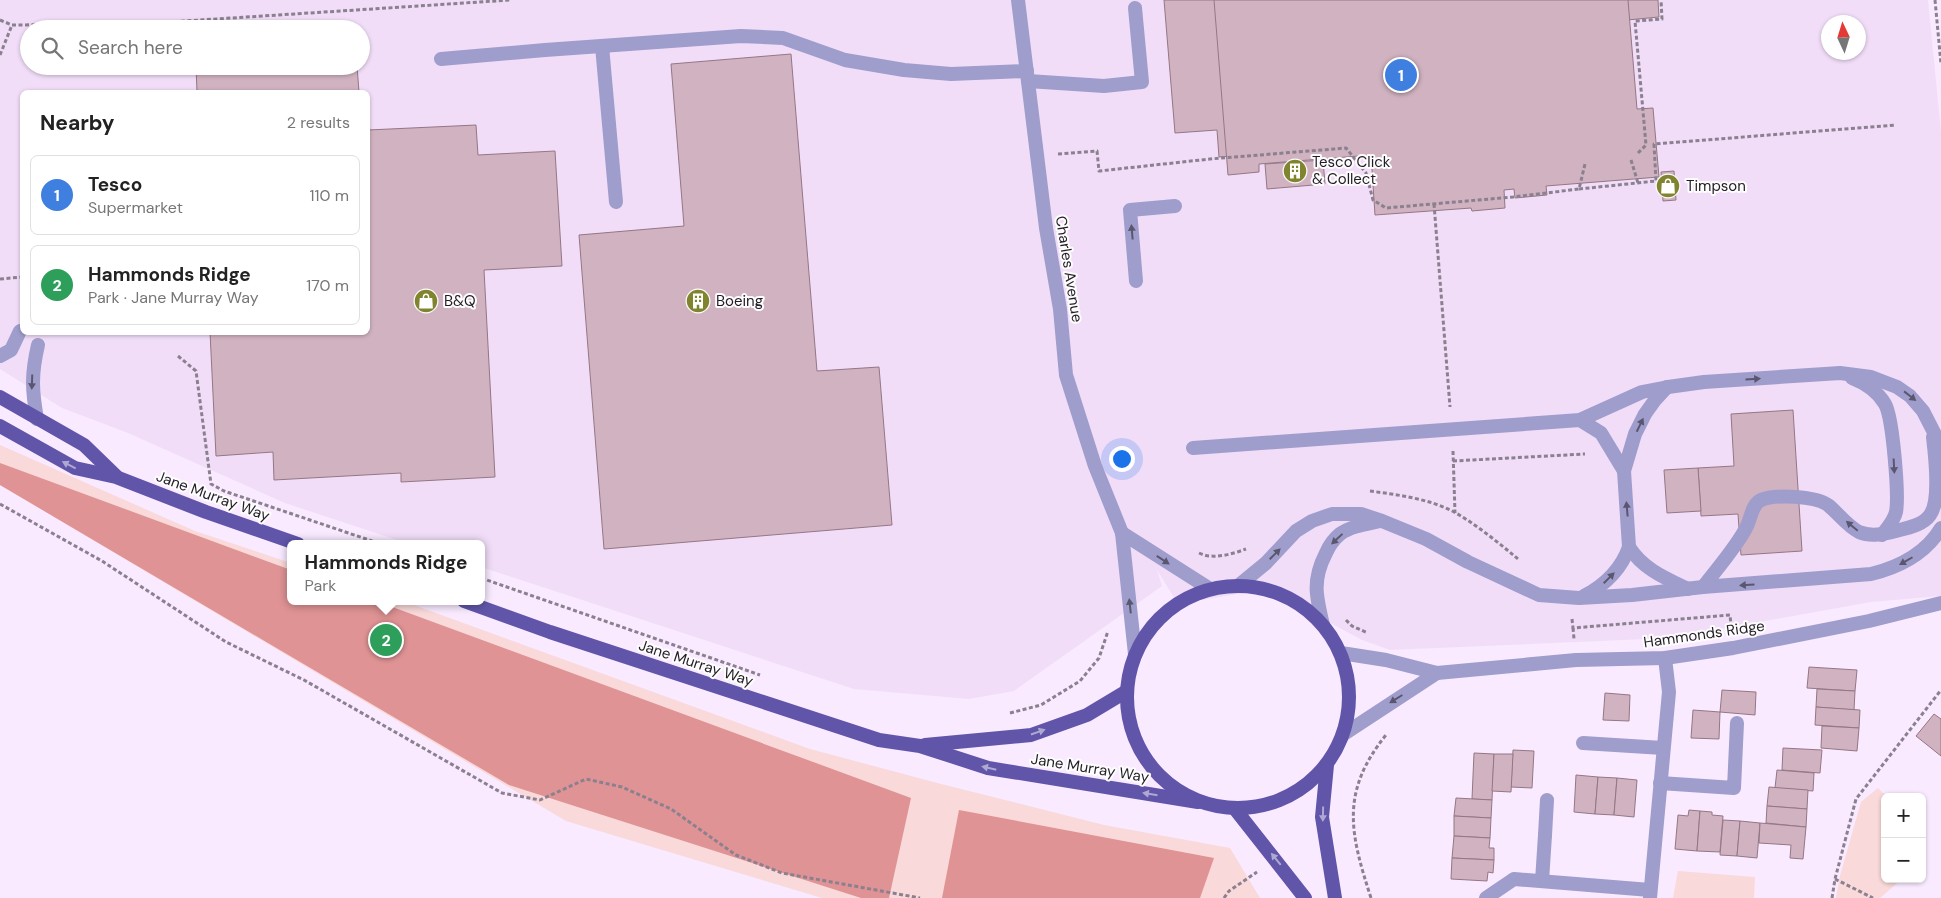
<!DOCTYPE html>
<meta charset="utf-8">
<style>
body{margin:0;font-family:"DM Sans",sans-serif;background:#f6f6f6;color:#222}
.controls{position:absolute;right:15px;bottom:15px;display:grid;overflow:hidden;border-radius:8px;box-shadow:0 1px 4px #0004}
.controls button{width:45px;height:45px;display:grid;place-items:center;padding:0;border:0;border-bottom:1px solid #e0e0e0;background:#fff;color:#222;font:25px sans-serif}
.compass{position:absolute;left:1821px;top:15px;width:45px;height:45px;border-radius:50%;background:#fff;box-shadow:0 1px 4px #0004;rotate:356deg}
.you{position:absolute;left:1121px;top:458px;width:18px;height:18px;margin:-12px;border:4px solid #fff;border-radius:50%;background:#1a73e8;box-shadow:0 0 0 8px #1a73e833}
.badge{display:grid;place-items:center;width:32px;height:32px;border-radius:50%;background:#81842e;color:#fff;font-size:16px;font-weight:700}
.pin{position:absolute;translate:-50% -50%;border:2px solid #fff;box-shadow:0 1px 5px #0006}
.popup{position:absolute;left:287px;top:540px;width:198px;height:65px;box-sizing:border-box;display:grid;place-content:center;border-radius:8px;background:#fff;filter:drop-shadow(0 1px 4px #0005);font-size:16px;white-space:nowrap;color:#767676}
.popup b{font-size:19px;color:#222}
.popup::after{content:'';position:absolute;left:50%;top:100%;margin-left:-10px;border:10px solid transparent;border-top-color:#fff}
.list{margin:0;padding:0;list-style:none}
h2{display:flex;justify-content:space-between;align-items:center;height:65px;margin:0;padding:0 20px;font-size:21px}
h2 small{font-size:16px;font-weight:400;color:#767676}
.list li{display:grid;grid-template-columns:32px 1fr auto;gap:15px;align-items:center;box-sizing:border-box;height:80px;margin:0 10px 10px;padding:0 10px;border:1px solid #e0e0e0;border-radius:8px}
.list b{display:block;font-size:19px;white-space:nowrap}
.list p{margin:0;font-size:16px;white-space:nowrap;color:#767676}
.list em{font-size:16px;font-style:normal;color:#767676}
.icon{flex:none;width:28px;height:28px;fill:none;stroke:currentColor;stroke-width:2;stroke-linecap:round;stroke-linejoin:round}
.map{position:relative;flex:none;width:1941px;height:898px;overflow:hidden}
.search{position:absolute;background:#fff;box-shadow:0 1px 4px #0004;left:20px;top:20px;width:350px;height:55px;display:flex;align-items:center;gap:12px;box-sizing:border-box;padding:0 18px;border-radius:28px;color:#767676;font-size:19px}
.panel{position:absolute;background:#fff;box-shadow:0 1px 4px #0004;left:20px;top:90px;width:350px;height:245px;border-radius:8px}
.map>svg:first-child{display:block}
</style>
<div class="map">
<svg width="1941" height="898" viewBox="0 0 1941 898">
<rect width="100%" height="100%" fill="#f9eaff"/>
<path fill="#f1ddf8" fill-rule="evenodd" d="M0,0H1928L1941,132V596L1871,602L1670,638L1390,650L1362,640L1267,589L1178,604L1157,570L1162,586L1014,691L969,699L854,689L481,567V544H409L285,503L128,433L62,408L0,369ZM1828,22H1858V52H1828ZM29,29H361V66H29ZM22,92H368V332H22Z"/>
<g fill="#f9d9d9">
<path d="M0,445L195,531L291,563V601H403L810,749L941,784L1104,825L1230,848L1260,898H822L566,821L0,485Z"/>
<path d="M1878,788L1887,797H1885V879H1902L1880,898H1836L1840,876L1861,802Z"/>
<path d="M1678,871L1755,877L1754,898H1673Z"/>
</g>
<g fill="#df9394">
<path d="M0,463L291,570V601H376L911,798L889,898H861L509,785L0,485Z"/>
<path d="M959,810L1214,858L1200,898H942Z"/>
</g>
<g fill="#d1b2c1" stroke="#947785">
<path d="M1164,0H1658L1659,17L1627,20L1638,159L1545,167L1543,133L1509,136L1511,171L1485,173L1472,191L1401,196L1397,143L1219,157L1217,130L1175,133Z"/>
<path d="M1214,0H1628L1637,109L1653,108L1659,177L1546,186L1547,195L1515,198L1514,189L1504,190L1505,208L1472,211L1471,208L1375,215L1371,155L1259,164V172L1228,175Z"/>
<path d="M791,54L817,371L879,367L892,525L604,549L579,235L684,226L671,64Z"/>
<path d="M196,66H357L359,92H197Z"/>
<path d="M476,125L478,155L555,151L562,266L484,270L495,477L401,482V473L274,480L273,452L216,456L210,332H368V130Z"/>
<path d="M1323,160L1325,184L1267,189L1265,164Z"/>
<path d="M1674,171L1676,200L1663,201L1661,172Z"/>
<path d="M1793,410L1802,551L1741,555L1738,514L1701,516L1698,468L1734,466L1731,414Z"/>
<path d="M1698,468L1701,511L1667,513L1664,470Z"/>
<path d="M1809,667L1857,670L1855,691L1807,688Z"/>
<path d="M1817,689L1855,691L1854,710L1816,707Z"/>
<path d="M1722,690L1756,692L1755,715L1720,712Z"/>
<path d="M1605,693L1630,695L1629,721L1603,720Z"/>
<path d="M1816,707L1860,710L1859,728L1815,725Z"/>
<path d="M1693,710L1720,712L1719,739L1691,738Z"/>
<path d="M1934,714L1941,719V756L1916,736Z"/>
<path d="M1822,726L1859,728L1857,751L1821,748Z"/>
<path d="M1783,748L1822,750L1820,773L1782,770Z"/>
<path d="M1513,750L1534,751L1532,788L1511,787Z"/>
<path d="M1474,753L1494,754L1492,800L1472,799Z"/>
<path d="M1494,754H1513L1511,792L1492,791Z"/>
<path d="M1777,770L1814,773L1813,791L1775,788Z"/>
<path d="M1576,775L1598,777L1595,814L1574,812Z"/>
<path d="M1598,777L1617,778L1614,815L1595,814Z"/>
<path d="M1617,778L1637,780L1634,817L1614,815Z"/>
<path d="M1769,787L1808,790L1807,809L1767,806Z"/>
<path d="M1456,798L1492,800L1491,818L1454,816Z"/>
<path d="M1767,806L1807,809L1806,827L1766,823Z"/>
<path d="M1689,810L1700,811L1697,851L1675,849L1678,815L1688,816Z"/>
<path d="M1700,811L1712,812V815L1723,816L1720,852L1697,851Z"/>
<path d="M1454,816L1491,818L1490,838L1454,836Z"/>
<path d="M1723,820L1740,821L1737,856L1720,855Z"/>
<path d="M1740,821L1760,823L1757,858L1737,856Z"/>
<path d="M1760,823L1806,827L1803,859L1790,858L1791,845L1759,843Z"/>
<path d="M1454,836L1490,838L1489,848H1494V860L1452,858Z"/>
<path d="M1452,858L1494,860L1493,873L1488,872L1487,881L1451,879Z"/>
</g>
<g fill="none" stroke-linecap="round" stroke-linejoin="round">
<g stroke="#8b808f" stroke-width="3" stroke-dasharray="4 2.5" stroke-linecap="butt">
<path d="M1935,0L1941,64"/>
<path d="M0,20L12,25L138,24L511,0"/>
<path d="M0,55L12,25"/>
<path d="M1638,153L1646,145L1635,21L1662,19L1661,0"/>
<path d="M1058,154L1097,151L1099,171L1210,159L1346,148L1366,173L1373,200L1386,208L1513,197L1579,189L1585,164"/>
<path d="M1631,160L1638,183"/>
<path d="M1579,189L1656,181L1654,144L1896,125"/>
<path d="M1434,204L1450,407"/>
<path d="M0,279L22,277"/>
<path d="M178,356L196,371L211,484L224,491L381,544"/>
<path d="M1453,451L1455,513"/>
<path d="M1453,461L1585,454"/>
<path d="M1370,491C1399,495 1431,499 1456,513C1478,526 1499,543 1518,559"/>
<path d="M0,504L102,561L226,642L304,680L502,793L540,800L586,779L622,787L671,809L736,855L782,873L920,898"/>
<path d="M1199,553C1213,560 1232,554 1246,549"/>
<path d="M481,578L760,675"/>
<path d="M1572,619L1573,628L1730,615L1731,625"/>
<path d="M1346,620L1352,626L1368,633"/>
<path d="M1573,628L1574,639"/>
<path d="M1010,713L1041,705L1080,681L1099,658L1108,631"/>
<path d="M1835,879L1873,898"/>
<path d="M1224,898L1229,891L1257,872"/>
<path d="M1371,898C1350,833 1340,792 1386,735"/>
<path d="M1832,898L1835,879L1856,799L1941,690"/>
</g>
<g stroke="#9f9dcc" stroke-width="14">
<path d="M602,46L616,202"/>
<path d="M441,59L545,50L741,36L783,38L845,60L904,70L951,74L1027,71"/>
<path d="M1028,81L1104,86L1142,82L1135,8"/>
<path d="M1136,281L1130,210L1175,206"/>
<path d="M0,356L11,350L20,331"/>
<path d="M1852,378C1865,383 1878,392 1885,404C1893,418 1899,496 1896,512C1894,521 1887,528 1882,535"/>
<path d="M37,419C32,390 31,375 38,345"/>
<path d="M1580,420L1601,433L1624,471"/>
<path d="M1193,448L1580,420L1642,392L1668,387L1704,382L1840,373L1871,377L1897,387L1910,396L1923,411L1941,446"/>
<path d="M1629,547C1643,569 1665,578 1688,589"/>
<path d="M1238,586L1266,563L1296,531L1312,521L1332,514H1361L1382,521L1426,539L1468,562L1539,595L1579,598L1632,595L1703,587L1871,574C1899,567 1926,553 1941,528"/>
<path d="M1703,587C1716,570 1738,545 1747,526C1751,518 1752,504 1761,500C1775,494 1816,496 1828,505C1838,513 1847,526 1859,532C1871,537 1884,534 1896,531C1908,528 1923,525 1930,515C1941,500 1935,455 1933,437"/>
<path d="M1584,596C1605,585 1621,570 1629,547L1624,471L1635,434L1645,414L1655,400L1667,387"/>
<path d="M1323,625C1316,596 1312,580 1326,553C1329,546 1334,539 1340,534C1351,526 1367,524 1381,521"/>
<path d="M1583,743L1663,748"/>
<path d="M1545,835L1547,800"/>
</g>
<g stroke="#9f9dcc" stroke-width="14">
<path d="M1018,0L1046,228L1060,309L1066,375L1095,466L1122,533L1135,654"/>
<path d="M1122,533L1210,589"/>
<path d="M1341,653L1386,660L1437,673L1576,660L1665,658L1733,648L1869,621L1941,603"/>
<path d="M1344,734L1437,673"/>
<path d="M1660,783L1734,788L1737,723"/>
<path d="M1542,881L1545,835"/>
<path d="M1486,898L1514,879L1650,890"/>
<path d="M1650,898L1669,692L1665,658"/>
</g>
<g stroke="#6055a9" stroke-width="14">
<path d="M0,397L84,445L116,476"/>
<path d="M0,426L75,468L116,477L206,512L298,544"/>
<circle cx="1238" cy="697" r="111"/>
<path d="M464,601L550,632L879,740L920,746L988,768L1198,802"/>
<path d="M925,745L1031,735L1087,715L1127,691"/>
<path d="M1327,765L1322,817L1335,898"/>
<path d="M1235,809L1305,898"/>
</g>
</g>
<defs><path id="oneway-solid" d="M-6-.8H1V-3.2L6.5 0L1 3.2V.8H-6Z" transform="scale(1.25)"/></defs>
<g fill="#5b5670">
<use href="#oneway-solid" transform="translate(1132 232) rotate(-95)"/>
<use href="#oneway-solid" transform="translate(1753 379) rotate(-4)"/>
<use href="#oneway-solid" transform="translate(32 382) rotate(92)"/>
<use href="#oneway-solid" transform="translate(1910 396) rotate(38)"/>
<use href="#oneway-solid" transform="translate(1640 425) rotate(-64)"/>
<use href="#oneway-solid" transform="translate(1894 466) rotate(87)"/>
<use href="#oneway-solid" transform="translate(1627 509) rotate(-95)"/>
<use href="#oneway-solid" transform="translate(1852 526) rotate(-140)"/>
<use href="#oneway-solid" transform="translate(1337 539) rotate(137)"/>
<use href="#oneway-solid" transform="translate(1275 554) rotate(-45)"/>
<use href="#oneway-solid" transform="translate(1163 560) rotate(33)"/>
<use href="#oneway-solid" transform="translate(1906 561) rotate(150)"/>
<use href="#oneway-solid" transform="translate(1609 578) rotate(-45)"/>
<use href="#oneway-solid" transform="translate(1747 585) rotate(176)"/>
<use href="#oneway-solid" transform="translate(1130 606) rotate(-96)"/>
<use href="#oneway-solid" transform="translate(1396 699) rotate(148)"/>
</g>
<g fill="#aea9d3">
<use href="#oneway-solid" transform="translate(69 465) rotate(-153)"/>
<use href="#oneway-solid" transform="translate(1038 732) rotate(-19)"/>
<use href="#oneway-solid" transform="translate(989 768) rotate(-167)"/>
<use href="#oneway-solid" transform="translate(1150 794) rotate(-171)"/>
<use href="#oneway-solid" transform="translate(1323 814) rotate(91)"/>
<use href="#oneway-solid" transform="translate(1276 859) rotate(-129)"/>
</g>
<defs>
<g id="building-disc" transform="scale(1.25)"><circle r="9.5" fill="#81842e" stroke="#fdfdfd"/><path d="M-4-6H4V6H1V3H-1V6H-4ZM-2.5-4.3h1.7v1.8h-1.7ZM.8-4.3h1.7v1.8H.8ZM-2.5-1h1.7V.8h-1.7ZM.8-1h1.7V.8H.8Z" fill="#fff"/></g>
<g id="shop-disc" transform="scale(1.25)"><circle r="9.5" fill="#81842e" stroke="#fdfdfd"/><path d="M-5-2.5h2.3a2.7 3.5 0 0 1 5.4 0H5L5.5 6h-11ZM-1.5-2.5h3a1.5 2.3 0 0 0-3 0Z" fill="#fff"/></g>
</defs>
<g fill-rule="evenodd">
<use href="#building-disc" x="1295" y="171"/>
<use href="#shop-disc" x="1668" y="186"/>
<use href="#shop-disc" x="426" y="301"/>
<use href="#building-disc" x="698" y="301"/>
</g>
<g text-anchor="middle" stroke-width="4" stroke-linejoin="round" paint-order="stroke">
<g font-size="15" fill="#231c25" stroke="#fdfdfd" text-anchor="start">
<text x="1312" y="167">Tesco Click<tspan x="1312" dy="17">&amp; Collect</tspan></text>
<text x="1686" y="191">Timpson</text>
<text x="444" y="306">B&amp;Q</text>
<text x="716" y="306">Boeing</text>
</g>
<g font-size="15" fill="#231c25" stroke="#fdfdfd">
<text transform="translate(1069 269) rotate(81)" y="5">Charles Avenue</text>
<text transform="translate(213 496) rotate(20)" y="5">Jane Murray Way</text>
<text transform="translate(1704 634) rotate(-8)" y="5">Hammonds Ridge</text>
<text transform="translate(696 663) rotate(18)" y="5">Jane Murray Way</text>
<text transform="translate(1090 768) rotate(9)" y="5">Jane Murray Way</text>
</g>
</g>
</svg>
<div class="controls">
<button>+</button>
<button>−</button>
</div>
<svg class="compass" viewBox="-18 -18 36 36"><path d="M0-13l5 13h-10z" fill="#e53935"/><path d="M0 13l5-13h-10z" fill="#767676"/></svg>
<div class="you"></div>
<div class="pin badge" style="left:1401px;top:75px;background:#3f7fe0">1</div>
<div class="pin badge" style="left:386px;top:640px;background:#2e9e5b">2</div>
<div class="popup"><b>Hammonds Ridge</b>Park</div>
<div class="search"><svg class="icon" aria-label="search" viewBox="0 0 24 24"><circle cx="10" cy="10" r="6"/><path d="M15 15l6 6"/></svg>Search here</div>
<section class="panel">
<h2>Nearby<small>2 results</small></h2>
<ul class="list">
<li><span class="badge" style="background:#3f7fe0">1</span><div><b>Tesco</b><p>Supermarket</p></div><em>110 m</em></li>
<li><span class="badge" style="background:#2e9e5b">2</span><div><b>Hammonds Ridge</b><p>Park · Jane Murray Way</p></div><em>170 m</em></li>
</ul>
</section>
</div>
